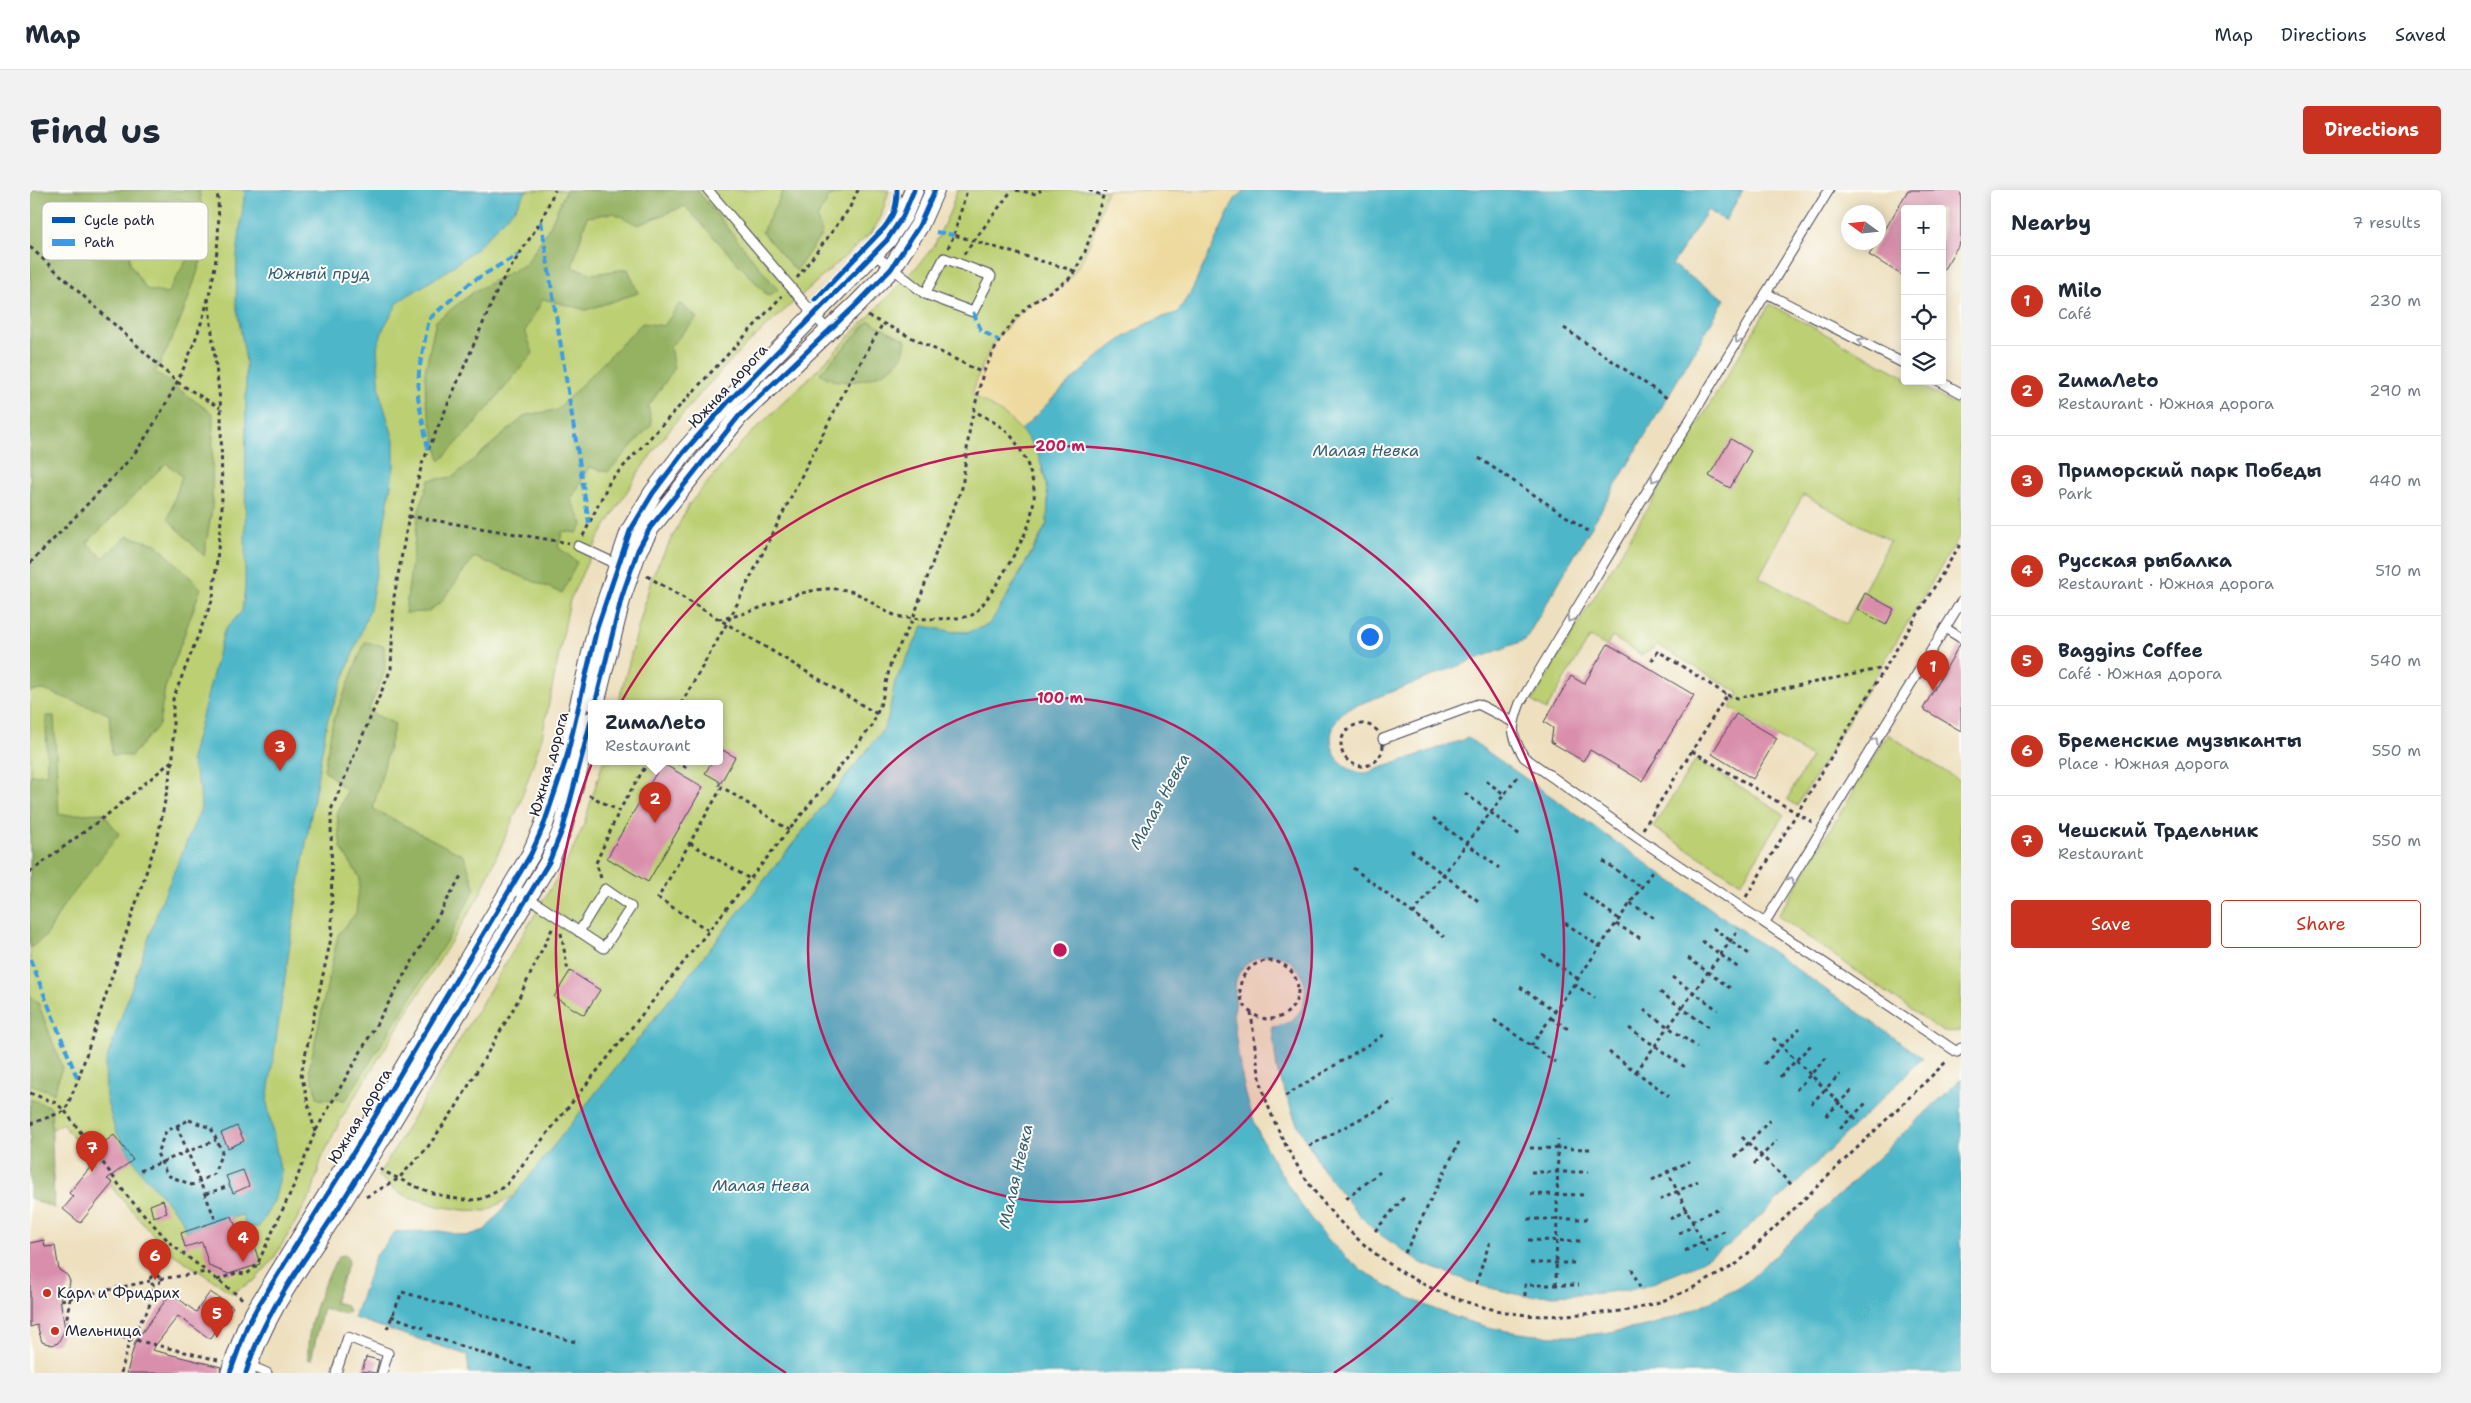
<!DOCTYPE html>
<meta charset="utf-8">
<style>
body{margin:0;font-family:"Shantell Sans",sans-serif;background:#f2f2f3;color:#1f2937}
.controls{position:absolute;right:15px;top:15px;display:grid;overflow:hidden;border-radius:5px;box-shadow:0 2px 12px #0003}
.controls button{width:45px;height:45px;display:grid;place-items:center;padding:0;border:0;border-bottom:1px solid #e0e1e3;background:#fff;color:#1f2937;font:25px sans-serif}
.compass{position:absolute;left:1811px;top:15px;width:45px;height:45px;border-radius:50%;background:#fff;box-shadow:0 2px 12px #0003;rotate:285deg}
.you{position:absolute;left:1339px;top:446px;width:18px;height:18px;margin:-12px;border:4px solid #fff;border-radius:50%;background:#1a73e8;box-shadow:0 0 0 8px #1a73e833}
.badge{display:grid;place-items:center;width:32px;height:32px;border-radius:50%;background:#c8321e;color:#fff;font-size:16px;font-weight:700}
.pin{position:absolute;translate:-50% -41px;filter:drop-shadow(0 1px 2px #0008)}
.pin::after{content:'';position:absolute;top:26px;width:18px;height:15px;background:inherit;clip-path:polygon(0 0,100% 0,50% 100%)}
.popup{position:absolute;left:558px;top:510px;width:135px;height:65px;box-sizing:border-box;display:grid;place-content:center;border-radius:5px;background:#fff;filter:drop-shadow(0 1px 4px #0005);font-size:16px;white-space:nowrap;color:#747a83}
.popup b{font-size:19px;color:#1f2937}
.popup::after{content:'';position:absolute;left:50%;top:100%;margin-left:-10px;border:10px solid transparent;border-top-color:#fff}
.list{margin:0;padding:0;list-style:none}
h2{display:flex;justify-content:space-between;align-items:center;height:65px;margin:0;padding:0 20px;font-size:21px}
h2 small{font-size:16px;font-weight:400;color:#747a83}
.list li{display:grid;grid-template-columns:32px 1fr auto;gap:15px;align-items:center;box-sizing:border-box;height:90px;padding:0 20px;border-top:1px solid #e0e1e3}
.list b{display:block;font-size:19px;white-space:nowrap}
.list p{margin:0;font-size:16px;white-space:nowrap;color:#747a83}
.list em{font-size:16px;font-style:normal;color:#747a83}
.actions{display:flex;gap:10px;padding:15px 20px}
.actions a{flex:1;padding:11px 0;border:1px solid #c8321e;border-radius:5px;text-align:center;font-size:18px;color:#c8321e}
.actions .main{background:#c8321e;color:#fff}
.icon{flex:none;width:28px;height:28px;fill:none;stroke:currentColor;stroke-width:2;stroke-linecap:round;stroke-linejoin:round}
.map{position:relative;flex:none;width:1931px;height:1183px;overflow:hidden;border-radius:5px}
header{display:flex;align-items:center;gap:30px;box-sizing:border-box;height:70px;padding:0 25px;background:#fff;border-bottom:1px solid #e0e1e3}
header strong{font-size:24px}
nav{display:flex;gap:28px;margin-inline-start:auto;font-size:18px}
.intro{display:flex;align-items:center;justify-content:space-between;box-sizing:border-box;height:120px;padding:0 30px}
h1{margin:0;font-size:35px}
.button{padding:12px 22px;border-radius:5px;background:#c8321e;color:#fff;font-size:18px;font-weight:700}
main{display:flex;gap:30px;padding:0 30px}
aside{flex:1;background:#fff;border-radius:5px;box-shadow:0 2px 12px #0003}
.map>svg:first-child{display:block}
</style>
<header>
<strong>Map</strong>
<nav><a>Map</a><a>Directions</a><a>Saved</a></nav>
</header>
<div class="intro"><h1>Find us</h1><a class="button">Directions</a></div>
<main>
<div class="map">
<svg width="1931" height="1183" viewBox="0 0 1931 1183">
<rect width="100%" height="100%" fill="#fdfcf7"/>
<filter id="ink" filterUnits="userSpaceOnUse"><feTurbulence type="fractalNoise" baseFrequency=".02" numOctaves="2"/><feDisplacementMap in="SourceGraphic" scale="10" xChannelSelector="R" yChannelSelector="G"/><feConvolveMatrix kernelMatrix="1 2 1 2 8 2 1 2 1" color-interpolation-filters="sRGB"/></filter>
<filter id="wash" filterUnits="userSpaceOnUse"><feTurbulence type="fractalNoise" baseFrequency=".0096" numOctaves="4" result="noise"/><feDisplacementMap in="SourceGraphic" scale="20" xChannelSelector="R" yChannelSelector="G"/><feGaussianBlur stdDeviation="1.12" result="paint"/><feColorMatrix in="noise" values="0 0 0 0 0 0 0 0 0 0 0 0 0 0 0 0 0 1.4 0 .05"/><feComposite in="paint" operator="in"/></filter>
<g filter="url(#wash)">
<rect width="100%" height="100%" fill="#eee0bf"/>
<g fill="#bccf72" stroke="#6f7856" fill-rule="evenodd">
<path d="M0,0H859L851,27L842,42L716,155L675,198L640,239L610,280L568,349L540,410L512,547L489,616L448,708L311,929L291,970L282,1003L259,1043L242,1071L225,1090L202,1103L137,1060L88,1005L32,933L0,955Z"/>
<path d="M927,0H1216L1205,9L1162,100L1147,123L1129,127L1108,139L1035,195L1015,216L1007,260L1015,288L1018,309L1017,334L969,420L958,435L939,442H924L893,436L865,492L858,528L853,540L484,1006L456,1021L433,1020L408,1016L371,1004L348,986L537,671L553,637L573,572H689V514H588L622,386L660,313L713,251L782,185L883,81L904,56L921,19Z"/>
<path d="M1740,114L1875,187V191H1882L1931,218V344L1767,616L1757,609L1781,567L1700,518L1709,503L1628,455L1612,465L1582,447L1576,456L1560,447L1516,520L1502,511ZM1773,305L1860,351L1816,434L1729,387Z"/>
<path d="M1858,544L1931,592V841L1913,842L1748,726Z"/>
<path d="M1666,569L1754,624L1711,693L1623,637Z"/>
</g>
<g fill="#95b264" stroke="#5c6a50">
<path d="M0,0H169L174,32L161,35L152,9L112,12L97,29L100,74L116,99L137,104L160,64L174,61C161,103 147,144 125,182L183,224L182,319L174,366L138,329L152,286L136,273L57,353L73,368L97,346L126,354L171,398L135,498L129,535L101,566L82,565L79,524L14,500L0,501Z"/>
<path d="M536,0H667L748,100L738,106L655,16L608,35L584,23L557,27L542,77L563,84L598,79L608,103L556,120L513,109L495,141L503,163L443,236L410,271L396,210L395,182L406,131L445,101L496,74L519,38Z"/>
<path d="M754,0H822L799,7L787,28L792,44L766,81L732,42Z"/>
<path d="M650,113L667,128L640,157L644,179L618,217L622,234L578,282L559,277L541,310L553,334L547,343L533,341L528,357L547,372L532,403L444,367L412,411L398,422L375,423L389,320L399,290L423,287L496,225L527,220L612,133L634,136Z"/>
<path d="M839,131L876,150C875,155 874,164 871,168C855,189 811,201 790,183Z"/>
<path d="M335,452L354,456L355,481L338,521L365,534L343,619L434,666L445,699L419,747L316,910L288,909L279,880L308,745L326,723L330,688L311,658L307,624L317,601L294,580L303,531Z"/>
<path d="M16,526H24L29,625L73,623L89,644L32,718L17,745L0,758V585L17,584Z"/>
<path d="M0,806L8,813L32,877L24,903L0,894Z"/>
<path d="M0,909L21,917L24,1018L0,1008Z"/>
<path d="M315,1065L319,1071L304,1112L316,1115L319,1121L315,1124L293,1118L281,1170L278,1169C276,1134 291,1096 309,1066Z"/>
</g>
<path fill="#eeda9e" stroke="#887e6c" d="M1077,0H1216L1205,9L1162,100L1147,123C1092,134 1031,201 991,240L976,226L942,204C954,166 967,141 999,116C1012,106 1030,100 1040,88C1060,65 1067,29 1077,0Z"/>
<g fill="#4db7c9" stroke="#386c82">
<path d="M215,0H497L486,17L447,58L414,83L369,111L354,137L347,157L350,204L364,250V277L340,419L297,532L267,706L237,912L251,984L244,1011L229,1037L217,1038L212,1025L155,1041L152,1029L110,981L85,940L76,908L75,874L130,715L171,618L170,600L161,569L194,441L212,421L215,398L216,172L206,113L207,65Z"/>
<path d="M1216,0H1713L1695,31L1678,20L1642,75L1695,109L1495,450L1317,519C1289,539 1300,582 1336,583L1438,548L1893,868L1763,996L1700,1054L1660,1078L1610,1098L1571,1103L1495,1106L1452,1096L1393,1074L1345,1041L1329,1025L1292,979L1266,932L1247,880L1242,837C1294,832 1281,756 1232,766C1224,768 1216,773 1211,780C1200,795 1209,810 1203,824C1207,858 1211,894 1223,928C1230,949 1242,969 1254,988C1274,1023 1304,1062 1338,1084C1394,1120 1460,1145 1526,1146C1552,1147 1580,1142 1606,1138C1645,1131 1682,1111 1717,1092L1931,889V1183H439L437,1165L324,1128L345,1067L365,1042L410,1041L436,1046L455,1040L484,1006L853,540L858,528L865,492L893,436L924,442H939L958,435L969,420L1008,352L1017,334L1018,309L1015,288L1007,260L991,240C1032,200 1091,135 1147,123L1162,100L1205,9Z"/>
</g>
<g id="blocks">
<g fill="#d98eab">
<path d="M1878,0H1931V51L1912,82V19H1875V87L1839,65L1848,52Z"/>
<path d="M1701,249L1721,261L1700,298L1679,286Z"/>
<path d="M1835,403L1864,419L1856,435L1827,419Z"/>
<path d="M1578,454L1664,505L1612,591L1560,560L1553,571L1521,552L1523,538L1514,532L1541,486L1554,494Z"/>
<path d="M1930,454H1931V541L1893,519Z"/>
<path d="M1706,524L1747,548L1723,589L1682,564Z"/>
<path d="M689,558L705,567L689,596V591L675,583L682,572H689Z"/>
<path d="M632,573L673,597L618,692L577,668Z"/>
<path d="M540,781L570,800L554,825L524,807Z"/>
<path d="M207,936L214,951L198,958L191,943Z"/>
<path d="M84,945L103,970L77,989L83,993L50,1033L33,1019L43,1007L39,1003L72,963L68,957Z"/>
<path d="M213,980L219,996L203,1003L196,986Z"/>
<path d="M133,1010L137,1023L123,1027L120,1015Z"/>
<path d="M202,1026L210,1049L221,1046L230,1074L199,1084L179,1076L172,1052L155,1057L151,1043Z"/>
<path d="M14,1050L15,1057L25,1056L29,1080L37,1085L40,1091L39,1097L30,1108L35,1139L28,1153L22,1155L12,1152L7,1135L0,1137V1053Z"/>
<path d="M180,1102L203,1117L180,1149L148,1126L122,1160L191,1177L190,1183H97L105,1152L141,1103L166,1122Z"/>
<path d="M336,1167L349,1170L346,1183L332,1181Z"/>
</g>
</g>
</g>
<g filter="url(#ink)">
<use href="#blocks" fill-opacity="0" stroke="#413e4f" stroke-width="1"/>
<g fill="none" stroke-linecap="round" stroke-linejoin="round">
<g stroke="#413e4f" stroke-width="11">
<g id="service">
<path d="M678,0L798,141"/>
<path d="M844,64L895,104L943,122L961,86L914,68L895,104"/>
<path d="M1736,103L1799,0"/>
<path d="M1875,174L1736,103L1490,513C1481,537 1480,544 1494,567L1608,648L1927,862L1931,858"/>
<path d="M1909,191L1931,203"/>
<path d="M548,356L591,376"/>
<path d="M1915,438L1931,448"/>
<path d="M1353,549L1448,514L1483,532"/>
<path d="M482,697L574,758L601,717L575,699L549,742"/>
<path d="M1735,732L1931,412"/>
<path d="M216,1174L237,1183"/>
<path d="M306,1183L318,1147L358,1163L352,1183"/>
</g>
</g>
<g stroke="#413e4f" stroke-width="20">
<g id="minor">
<path d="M565,514L592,406L608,360L620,338L709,226L827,114L861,79L889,36L905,0"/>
<path d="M200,1183L217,1136L227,1118L325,960L501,664L513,637L537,566L567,438L600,341L623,303L653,263L698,212L857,50L873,26L884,0"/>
<path d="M216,1183C234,1120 278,1067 312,1012C382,899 451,785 519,672L533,638L561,531"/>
</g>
</g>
<g stroke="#413e4f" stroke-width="3" stroke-dasharray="4 4" stroke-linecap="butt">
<path d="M986,0L1006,4L1011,0"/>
<path d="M1059,0L1073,6"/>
<path d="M924,45L937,0"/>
<path d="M0,57L147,192L190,218"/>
<path d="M918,58L924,45L1045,81"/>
<path d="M934,64L982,0"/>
<path d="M767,88L819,19L828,0"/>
<path d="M838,126L953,183"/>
<path d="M1534,138L1637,208"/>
<path d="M1449,268L1558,341"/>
<path d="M379,326L539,353"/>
<path d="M553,346L580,291L752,106"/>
<path d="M0,373C27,346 53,319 79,291C89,280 101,269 109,257C159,184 197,90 187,0"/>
<path d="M617,386L847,524"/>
<path d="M688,429C725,425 758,402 794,399C833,396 838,416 867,426C878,430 933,430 942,425C956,417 990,356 997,339C1001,329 1002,320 1004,310C1006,290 994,261 981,246C971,235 957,228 944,221"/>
<path d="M1697,505L1707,508L1854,478"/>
<path d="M651,514L700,428L815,200L853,133"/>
<circle cx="1332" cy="555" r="21"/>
<path d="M1662,561L1782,632"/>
<path d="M646,572L659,579"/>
<path d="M1456,591L1474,604"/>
<path d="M1435,603L1490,645"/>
<path d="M559,605L589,621L618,572"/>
<path d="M1403,628L1469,678"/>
<path d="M1613,639L1697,505L1628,461L1621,472"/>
<path d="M660,653L720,689"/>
<path d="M1381,660L1451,713"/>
<path d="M1573,671L1611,697"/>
<path d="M1323,678L1414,747"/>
<path d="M0,682L82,621L143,570"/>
<path d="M571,688L566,673L589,621"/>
<path d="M1553,703L1589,729"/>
<path d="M1716,707L1931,353"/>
<path d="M1600,713L1624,728"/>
<path d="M1383,724L1489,585"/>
<path d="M1535,733L1570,757"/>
<path d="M1586,734L1610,748"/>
<path d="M1683,738L1719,764"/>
<path d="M678,740L628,708L692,597L759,640"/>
<path d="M531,743L538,781"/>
<path d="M1672,751L1710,779"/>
<path d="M1512,764L1548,789"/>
<path d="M1658,768L1700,798"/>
<circle cx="1239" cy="800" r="29"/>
<path d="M1642,787L1688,820"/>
<path d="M1544,794L1565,808"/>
<path d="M1490,797L1525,821"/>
<path d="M1630,802L1678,837"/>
<path d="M1614,820L1667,857"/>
<path d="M1221,822C1225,854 1227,888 1239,918C1282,1030 1376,1111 1496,1125C1515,1127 1534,1125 1553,1124C1571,1123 1591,1122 1609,1118C1645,1109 1677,1091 1708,1073L1918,870"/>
<path d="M1521,828L1538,839"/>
<path d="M1464,830L1525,872"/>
<path d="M1599,838L1655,877"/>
<path d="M1743,848L1829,932"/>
<path d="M1501,856L1624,679"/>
<path d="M1579,862L1639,906"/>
<path d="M1734,874L1770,838"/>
<path d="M1606,882L1709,739"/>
<path d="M1750,887L1783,853"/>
<path d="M1766,900L1796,868"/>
<path d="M0,903L26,913L35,921L98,1007L142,1055L214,1110"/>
<path d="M1255,906L1357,843"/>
<path d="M1781,914L1810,884"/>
<path d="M1796,926L1823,899"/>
<path d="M159,930L181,938L192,962L184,984L162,995L137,985L127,963L136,941Z"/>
<path d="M0,934L35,921L48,890L128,646L143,570V509L183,408L192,321L191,219L178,108"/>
<path d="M147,936L186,1031"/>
<path d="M1810,939L1836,913"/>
<path d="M285,942L271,884L302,744L301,620L361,479L364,407L379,326L392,274L470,94L511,31L525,0"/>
<path d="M1712,947L1763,996"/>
<path d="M1279,956L1364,911"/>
<path d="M1500,958L1561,959"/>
<path d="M1705,967L1740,930"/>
<path d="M1724,974L1747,950"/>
<path d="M350,979C375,993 422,1015 450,1009C460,1006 469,1000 477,994L842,536L852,510L861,472L883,429L912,345L932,298L940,236L953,183L969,151L986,128L998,116L1039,89L1045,81L1055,62L1075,0"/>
<path d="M1637,980L1679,1066"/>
<path d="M110,981L186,950"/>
<path d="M1501,982H1558"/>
<path d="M1622,990L1660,971"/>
<path d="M176,1004L199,996"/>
<path d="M1501,1004L1557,1005"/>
<path d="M336,1007L368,989L397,958L426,917L485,816L523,737"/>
<path d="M1316,1009L1350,982"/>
<path d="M1630,1010L1668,991"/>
<path d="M1498,1029H1557"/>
<path d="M1640,1029L1657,1020"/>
<path d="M1662,1031L1691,1017"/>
<path d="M1345,1041L1376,1005"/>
<path d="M1649,1043L1664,1036"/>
<path d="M1498,1050L1554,1051"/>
<path d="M1655,1061L1694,1041"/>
<path d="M1375,1063L1429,952"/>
<path d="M1500,1073H1548"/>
<path d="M1602,1079L1610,1098"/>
<circle cx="125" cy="1090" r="5"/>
<path d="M130,1089L177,1082"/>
<path d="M187,1090L206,1083L217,1084L227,1075L265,993L285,942L432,684"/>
<path d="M1446,1094L1460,1051"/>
<path d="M1526,1095L1528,949"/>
<path d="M1495,1106V1095H1549"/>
<path d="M40,1108L37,1127L39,1134L188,1170"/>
<path d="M31,1110L120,1091"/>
<path d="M361,1126L394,1138"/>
<path d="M357,1139L372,1102L549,1153"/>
<path d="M398,1145L503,1180"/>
<path d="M91,1183L100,1148L118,1120L125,1095"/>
</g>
<use href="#service" stroke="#fff" stroke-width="9"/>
<use href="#minor" stroke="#fff" stroke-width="18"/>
<g stroke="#3c9ce2" stroke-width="4" stroke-dasharray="8 4" stroke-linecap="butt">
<path d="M511,31L559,333"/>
<path d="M906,42L924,45"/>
<path d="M943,122L951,140L969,151"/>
<path d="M398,259L388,207L389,180L399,129L441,92L489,64"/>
<path d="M0,769L48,890"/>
</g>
<g stroke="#fdfcf7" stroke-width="8">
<g id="cycleway">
<path d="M785,110L854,38C864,25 867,16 867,0"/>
<path d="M565,514L592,406L608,360L620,338L709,226L827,114L861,79L889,36L905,0"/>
<path d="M200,1183L217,1136L227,1118L325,960L501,664L513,637L537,566L567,438L600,341L623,303L653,263L698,212L857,50L873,26L884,0"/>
<path d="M216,1183C234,1120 278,1067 312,1012C382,899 451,785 519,672L533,638L561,531"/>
</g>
</g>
<use href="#cycleway" stroke="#0057b8" stroke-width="5"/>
</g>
<defs><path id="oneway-chevron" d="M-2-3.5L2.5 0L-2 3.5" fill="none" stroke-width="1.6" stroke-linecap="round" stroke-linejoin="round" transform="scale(1.25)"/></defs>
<g stroke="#9c9ca7">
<use href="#oneway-chevron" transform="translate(1708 150) rotate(121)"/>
<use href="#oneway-chevron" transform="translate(1831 151) rotate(-153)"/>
<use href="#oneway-chevron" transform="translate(1624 289) rotate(121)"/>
<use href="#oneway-chevron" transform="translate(1540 429) rotate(121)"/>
<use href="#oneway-chevron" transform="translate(1845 551) rotate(-58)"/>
<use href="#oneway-chevron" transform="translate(1760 690) rotate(-58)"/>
</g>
</g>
<circle cx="1030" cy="760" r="252" fill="#c2185b" fill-opacity=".12"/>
<g fill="none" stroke="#c2185b" stroke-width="2.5">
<circle cx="1030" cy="760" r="252"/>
<path d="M756 1183A504 504 0 1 1 1304 1183"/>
</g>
<g fill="#c8321e" stroke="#fdfcf7" stroke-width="2">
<circle cx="17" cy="1103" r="5"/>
<circle cx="25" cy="1141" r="5"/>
</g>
<g text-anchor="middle" stroke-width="4" stroke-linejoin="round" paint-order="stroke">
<g font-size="15" fill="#22223b" stroke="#fdfcf7">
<text transform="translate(698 196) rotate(-47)" y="5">Южная дорога</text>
<text transform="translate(519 574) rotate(-74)" y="5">Южная дорога</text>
<text transform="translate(330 926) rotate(-59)" y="5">Южная дорога</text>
</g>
<g font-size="15" fill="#22223b" stroke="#fdfcf7" text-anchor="start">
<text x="27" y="1108">Карл и Фридрих</text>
<text x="35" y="1146">Мельница</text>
</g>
<g font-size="16" font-style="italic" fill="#335e74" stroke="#fdfcf7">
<text x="289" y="89">Южный пруд</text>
<text x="1336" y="266">Малая Невка</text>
<text transform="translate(1129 611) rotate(-61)" y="6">Малая Невка</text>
<text transform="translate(985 986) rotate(-77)" y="6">Малая Невка</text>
<text x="731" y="1001">Малая Нева</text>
</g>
</g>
<rect x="12" y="12" width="166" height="58" rx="8" fill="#fdfcf7" stroke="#bbbbbf" stroke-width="1"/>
<rect x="22" y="27" width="23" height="6" fill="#0057b8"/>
<rect x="22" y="49" width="23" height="7" fill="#3c9ce2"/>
<g font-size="14" fill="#22223b">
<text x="54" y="35">Cycle path</text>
<text x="54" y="57">Path</text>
</g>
<circle cx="1030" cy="760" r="8" fill="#c2185b" stroke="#fdfcf7" stroke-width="2.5"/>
<g font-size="15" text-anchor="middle" font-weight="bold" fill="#c2185b" stroke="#fdfcf7" stroke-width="4" stroke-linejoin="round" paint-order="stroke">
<text x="1030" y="261">200 m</text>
<text x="1030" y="513">100 m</text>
</g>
</svg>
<div class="controls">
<button>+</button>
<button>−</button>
<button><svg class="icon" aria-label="locate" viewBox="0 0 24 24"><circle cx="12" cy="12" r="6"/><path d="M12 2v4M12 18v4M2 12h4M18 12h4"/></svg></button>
<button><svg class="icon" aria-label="layers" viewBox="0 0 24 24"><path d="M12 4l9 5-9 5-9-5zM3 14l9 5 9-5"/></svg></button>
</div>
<svg class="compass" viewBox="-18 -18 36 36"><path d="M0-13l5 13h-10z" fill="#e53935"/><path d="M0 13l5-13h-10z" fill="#747a83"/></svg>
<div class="you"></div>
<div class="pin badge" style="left:1903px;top:501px">1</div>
<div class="pin badge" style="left:625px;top:633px">2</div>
<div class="popup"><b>ZимаЛеtо</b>Restaurant</div>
<div class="pin badge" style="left:250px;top:581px">3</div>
<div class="pin badge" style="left:213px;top:1072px">4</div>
<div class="pin badge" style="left:187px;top:1148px">5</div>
<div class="pin badge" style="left:125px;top:1090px">6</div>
<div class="pin badge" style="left:62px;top:982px">7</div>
</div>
<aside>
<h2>Nearby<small>7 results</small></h2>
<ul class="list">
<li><span class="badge">1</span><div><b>Milo</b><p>Café</p></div><em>230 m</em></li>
<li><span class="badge">2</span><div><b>ZимаЛеtо</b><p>Restaurant · Южная дорога</p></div><em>290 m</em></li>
<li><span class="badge">3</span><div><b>Приморский парк Победы</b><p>Park</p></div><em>440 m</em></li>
<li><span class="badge">4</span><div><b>Русская рыбалка</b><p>Restaurant · Южная дорога</p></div><em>510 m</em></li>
<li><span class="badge">5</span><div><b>Baggins Coffee</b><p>Café · Южная дорога</p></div><em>540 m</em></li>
<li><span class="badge">6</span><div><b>Бременские музыканты</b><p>Place · Южная дорога</p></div><em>550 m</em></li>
<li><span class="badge">7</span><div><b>Чешский Трдельник</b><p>Restaurant</p></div><em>550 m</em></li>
</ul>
<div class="actions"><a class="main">Save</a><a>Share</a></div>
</aside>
</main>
